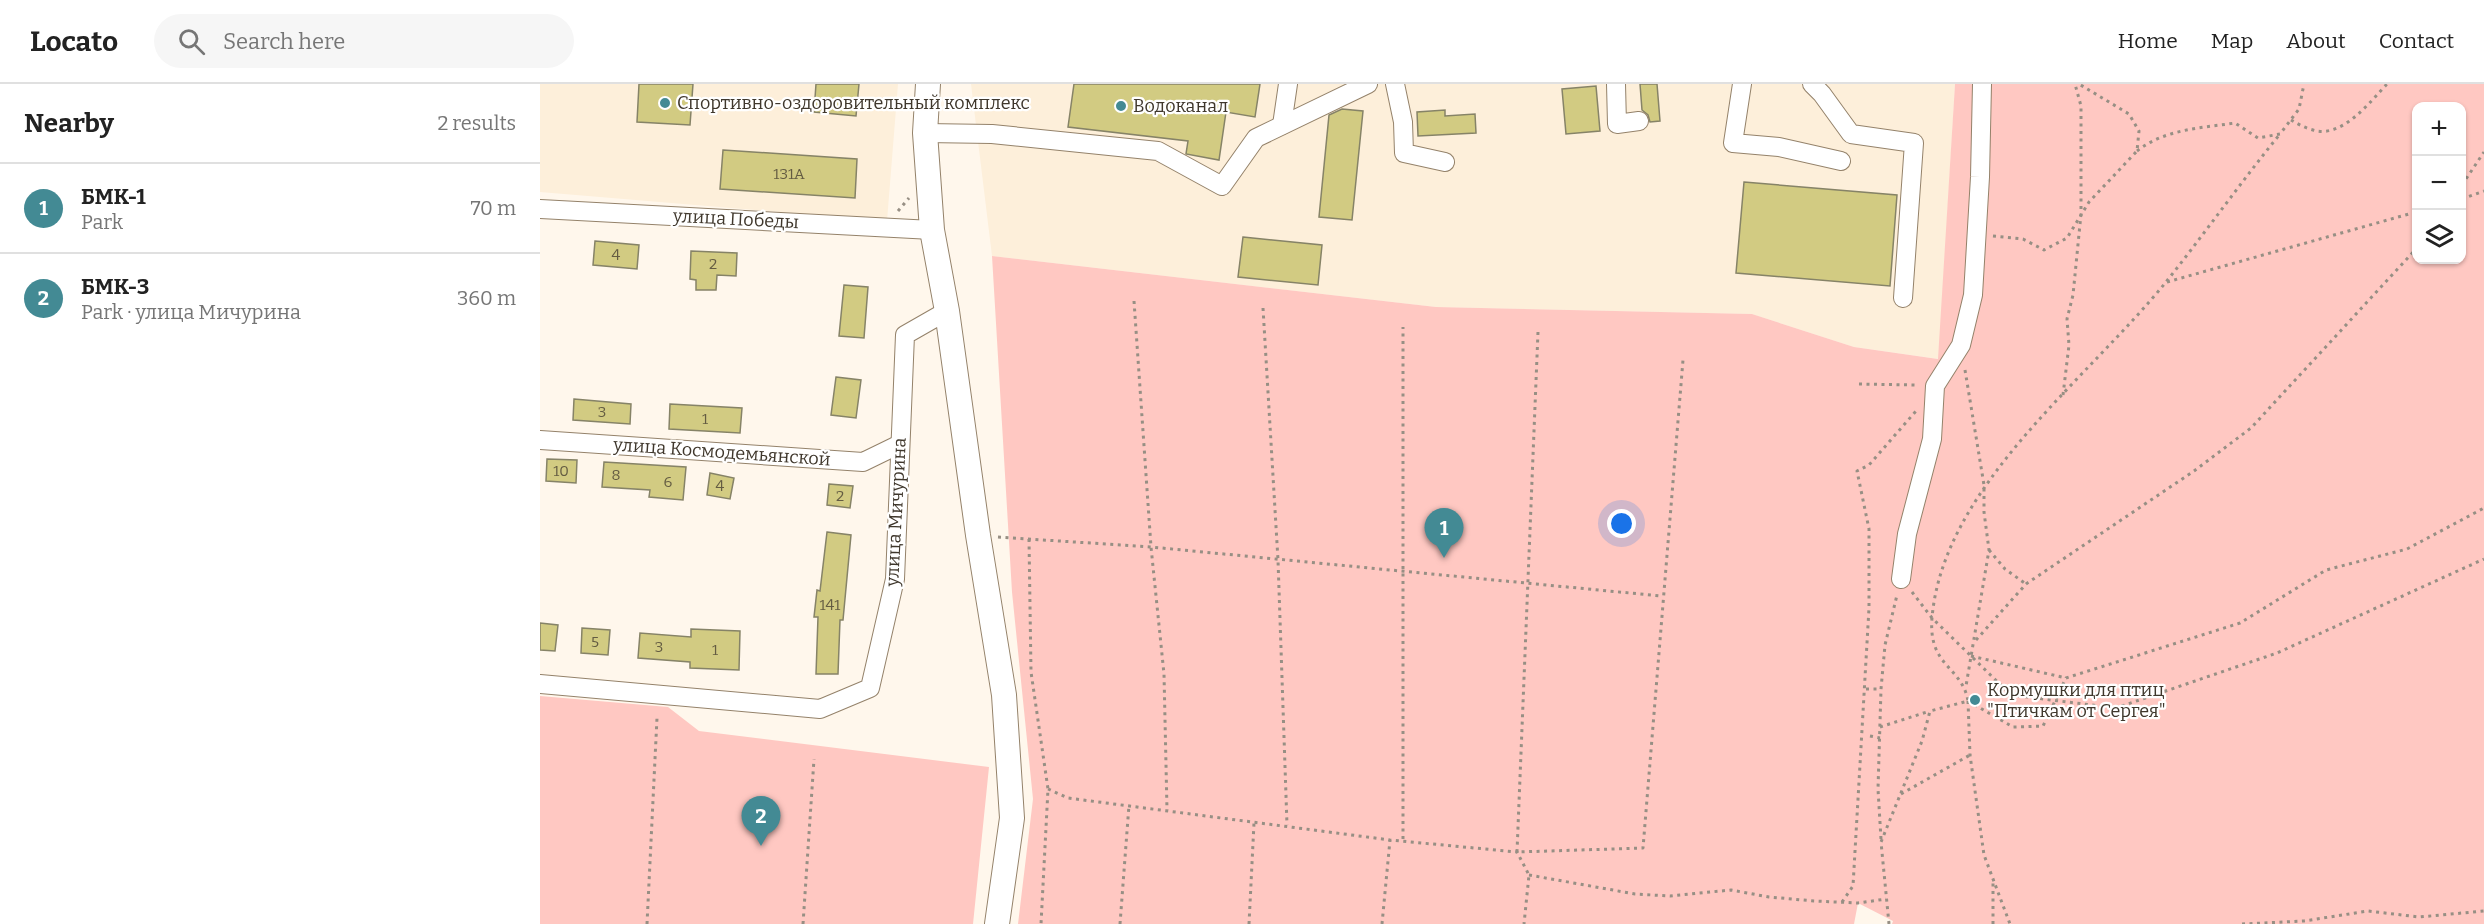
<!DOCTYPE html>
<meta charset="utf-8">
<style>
body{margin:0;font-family:Bitter,serif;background:#f6f6f6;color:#222}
.controls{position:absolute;right:18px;top:18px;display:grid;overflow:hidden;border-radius:12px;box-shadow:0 2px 4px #0004}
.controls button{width:54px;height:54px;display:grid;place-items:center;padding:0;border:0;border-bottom:2px solid #e0e0e0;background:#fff;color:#222;font:30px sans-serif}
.you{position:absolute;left:1082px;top:440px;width:21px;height:21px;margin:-15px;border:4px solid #fff;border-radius:50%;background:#1a73e8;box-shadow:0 0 0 9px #1a73e833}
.badge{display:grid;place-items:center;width:39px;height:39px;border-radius:50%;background:#438a94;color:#fff;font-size:20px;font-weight:700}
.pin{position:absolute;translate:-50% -50px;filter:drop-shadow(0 2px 3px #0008)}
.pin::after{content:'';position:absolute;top:32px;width:21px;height:18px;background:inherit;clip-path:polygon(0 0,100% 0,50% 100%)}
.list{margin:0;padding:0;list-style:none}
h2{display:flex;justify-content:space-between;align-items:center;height:78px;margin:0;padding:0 24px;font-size:26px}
h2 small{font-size:20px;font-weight:400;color:#767676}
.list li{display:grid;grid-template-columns:39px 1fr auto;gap:18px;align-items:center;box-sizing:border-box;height:90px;padding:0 24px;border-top:2px solid #e0e0e0}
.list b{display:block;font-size:22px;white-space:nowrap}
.list p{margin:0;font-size:20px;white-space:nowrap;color:#767676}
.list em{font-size:20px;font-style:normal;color:#767676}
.icon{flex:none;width:33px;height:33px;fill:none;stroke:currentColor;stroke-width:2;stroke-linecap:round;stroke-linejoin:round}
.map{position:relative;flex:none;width:1944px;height:840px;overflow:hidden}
header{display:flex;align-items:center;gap:36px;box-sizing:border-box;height:84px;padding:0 30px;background:#fff;border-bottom:2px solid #e0e0e0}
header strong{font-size:28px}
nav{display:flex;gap:33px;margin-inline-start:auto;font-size:21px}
.search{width:420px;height:54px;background:#f6f6f6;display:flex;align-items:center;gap:15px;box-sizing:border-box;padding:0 21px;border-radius:33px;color:#767676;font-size:22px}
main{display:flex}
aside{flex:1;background:#fff}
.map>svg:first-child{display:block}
</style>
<header>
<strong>Locato</strong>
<div class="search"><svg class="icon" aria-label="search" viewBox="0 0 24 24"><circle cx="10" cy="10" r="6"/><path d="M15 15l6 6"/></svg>Search here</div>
<nav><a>Home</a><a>Map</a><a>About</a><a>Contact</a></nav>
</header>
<main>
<aside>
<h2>Nearby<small>2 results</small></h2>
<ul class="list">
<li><span class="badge">1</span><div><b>БМК-1</b><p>Park</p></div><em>70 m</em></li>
<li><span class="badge">2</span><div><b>БМК-3</b><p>Park · улица Мичурина</p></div><em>360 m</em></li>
</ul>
</aside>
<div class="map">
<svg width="1944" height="840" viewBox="0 0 1944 840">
<rect width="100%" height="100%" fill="#fff7ec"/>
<g fill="#fdefda">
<path d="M0,0H358L347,137L0,108Z"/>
<path d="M431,0H1415L1399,275L1314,263L1212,230L896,223L452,172Z"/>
</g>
<g fill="#ffc8c2" fill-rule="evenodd">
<path d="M1415,0H1944V840H1352L1353,837L1318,819L1314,840H478L493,715L472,508L452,172L896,223L1212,230L1314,263L1398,275ZM1876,22H1922V176H1876Z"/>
<path d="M0,612L128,623L159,647L449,683L433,840H0Z"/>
</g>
<g fill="#d2cb82" stroke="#868367" stroke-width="1.5">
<path d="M99,0H153L150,41L97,38Z"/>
<path d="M276,0H319L316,32L274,28Z"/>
<path d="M534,0H720L715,33L686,28L679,76L646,70L648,57L528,43Z"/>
<path d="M1100,0H1117L1120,37L1110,38L1108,31L1102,26Z"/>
<path d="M1056,2L1060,47L1026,50L1022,5Z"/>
<path d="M802,25L823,27L812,136L779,133L789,31Z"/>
<path d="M905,26V32L935,30L936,49L878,52L877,28Z"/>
<path d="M183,66L317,75L315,114L180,105Z"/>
<path d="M1204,98L1357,111L1350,202L1196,189Z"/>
<path d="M703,153L782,161L778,201L698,193Z"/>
<path d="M55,157L99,161L97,185L53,181Z"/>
<path d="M151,167L197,169L196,192L177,191L176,206H156V196L150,195Z"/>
<path d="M304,201L328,203L324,254L299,252Z"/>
<path d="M296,293L321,296L316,334L291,331Z"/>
<path d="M34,315L91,320L90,340L33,336Z"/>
<path d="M130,320L202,324L200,349L129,345Z"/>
<path d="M7,375L37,376L36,399L6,397Z"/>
<path d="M64,378L146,383L143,416L109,413L110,406L62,403Z"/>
<path d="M170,389L194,394L190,415L167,411Z"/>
<path d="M289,400L313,402L310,424L287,421Z"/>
<path d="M287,448L311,451L303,536H300L298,590H276L278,533H274L277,506L280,507Z"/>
<path d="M0,539L18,541L15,567L0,566Z"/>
<path d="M42,544L70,546L68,571L41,569Z"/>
<path d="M151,545L200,547L199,586L150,584V578L98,574L100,549L151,553Z"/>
</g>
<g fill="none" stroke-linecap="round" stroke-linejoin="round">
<g stroke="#94826a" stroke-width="20">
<g id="minor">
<path d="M855,0L863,38L864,69L905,78"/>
<path d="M1076,0L1077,40L1099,37"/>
<path d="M1202,0L1193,59L1239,63L1301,77"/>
<path d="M1272,0L1282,10L1311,50L1374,59L1363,214"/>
<path d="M742,41L748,0"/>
<path d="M385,49L452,50L618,67L682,102L716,54L828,0"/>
<path d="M0,125L392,146"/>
<path d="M0,356L323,378L360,360"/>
<path d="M1361,495L1367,450L1392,355L1395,302L1421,261L1433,211L1440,93L1442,0"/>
<path d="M0,600L280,625L330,604L355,495L365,251L407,227"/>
</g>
</g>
<g stroke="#94826a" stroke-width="26">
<path id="major" d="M388,0L385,49L392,146L407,227L438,451L464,611L472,734L457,840"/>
</g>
<g stroke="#978f84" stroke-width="3" stroke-dasharray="3 4.5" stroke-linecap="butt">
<path d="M1751,36C1758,40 1765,44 1773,46C1802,55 1830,18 1847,0"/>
<path d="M1597,67C1625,45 1661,44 1695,39L1718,54L1740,50L1759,25L1764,0"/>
<path d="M1922,101L1944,68"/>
<path d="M1922,115L1944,107"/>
<path d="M358,127L369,114"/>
<path d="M1453,152L1483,155L1504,166L1527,154L1549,118L1597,67L1599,47L1589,30L1539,0"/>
<path d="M1627,198L1876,128"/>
<path d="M594,217L611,463L624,590L627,726"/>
<path d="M723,224L738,476L747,741"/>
<path d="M998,248L977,768L1103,764L1143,276"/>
<path d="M1425,286L1444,401V428L1449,466L1426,602"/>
<path d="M1319,300L1378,301"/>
<path d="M1523,311L1529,261L1527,235L1533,211L1541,130V22L1535,0"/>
<path d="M458,453L611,463L1121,512"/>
<path d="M489,455L491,588L508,705L501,840"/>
<path d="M1449,466L1465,485L1486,500"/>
<path d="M1372,508L1392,534L1471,611L1576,624L1737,569L1944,475"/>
<path d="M1436,556L1486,500L1654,387L1711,344L1876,165"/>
<path d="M1431,572L1526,594"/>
<path d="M1326,605H1341"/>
<path d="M1428,617L1473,643L1503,642L1526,594L1700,539L1786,486L1867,465L1944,424"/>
<path d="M1428,617L1430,671L1444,771L1470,840"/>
<path d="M1340,643L1390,627"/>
<path d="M1330,652L1340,654"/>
<path d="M508,705L528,714L850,756L977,768L989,791L984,840"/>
<path d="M1361,710L1430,671"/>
<path d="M863,755V243"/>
<path d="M1341,755L1338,705L1341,605L1345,561L1357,511"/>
<path d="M989,791L1095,810L1130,812L1191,806L1229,813L1274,817L1318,819L1346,815"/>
<path d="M1302,818L1313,802L1329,524V445L1317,387L1329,381L1376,327"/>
<path d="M107,840L117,634"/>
<path d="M263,840L274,675"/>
<path d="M580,840L589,721"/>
<path d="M709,840L714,739"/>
<path d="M842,840L850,756"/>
<path d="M1349,840L1341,758L1382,657L1390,627L1428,617C1422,582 1388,583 1392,534C1403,402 1548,295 1626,198C1665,149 1701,98 1740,50"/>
<path d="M1453,840V796"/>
<path d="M1702,840L1764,837L1828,827L1879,833L1944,827"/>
</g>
<use href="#minor" stroke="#fff" stroke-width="18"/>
<use href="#major" stroke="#fff" stroke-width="24"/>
</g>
<g fill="#438a94" stroke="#fff" stroke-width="2">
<circle cx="125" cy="19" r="6"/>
<circle cx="581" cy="22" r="6"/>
<circle cx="1435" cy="616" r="6"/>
</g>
<g text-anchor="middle" stroke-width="4.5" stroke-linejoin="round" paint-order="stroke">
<g font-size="15" fill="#645c42">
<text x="249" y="95">131А</text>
<text x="76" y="176">4</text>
<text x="173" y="185">2</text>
<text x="62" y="333">3</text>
<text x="165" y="340">1</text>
<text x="21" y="392">10</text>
<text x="76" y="396">8</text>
<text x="128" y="403">6</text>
<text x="180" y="407">4</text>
<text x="300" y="417">2</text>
<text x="290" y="526">141</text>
<text x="55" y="563">5</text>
<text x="119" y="568">3</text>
<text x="175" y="571">1</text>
</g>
<g font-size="18" fill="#3f372c" stroke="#fff" text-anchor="start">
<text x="137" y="25">Спортивно-оздоровительный комплекс</text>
<text x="593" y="28">Водоканал</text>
<text x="1447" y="612">Кормушки для птиц<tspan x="1447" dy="21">"Птичкам от Сергея"</tspan></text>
</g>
<g font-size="18" fill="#3f372c" stroke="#fff">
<text transform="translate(196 135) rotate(3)" y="6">улица Победы</text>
<text transform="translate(182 368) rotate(4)" y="6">улица Космодемьянской</text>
<text transform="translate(356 428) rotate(-87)" y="6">улица Мичурина</text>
</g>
</g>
</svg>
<div class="controls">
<button>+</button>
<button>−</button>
<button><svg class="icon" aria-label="layers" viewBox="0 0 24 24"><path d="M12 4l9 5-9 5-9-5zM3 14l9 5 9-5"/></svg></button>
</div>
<div class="you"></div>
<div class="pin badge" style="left:904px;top:474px">1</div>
<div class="pin badge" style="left:221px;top:762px">2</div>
</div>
</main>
